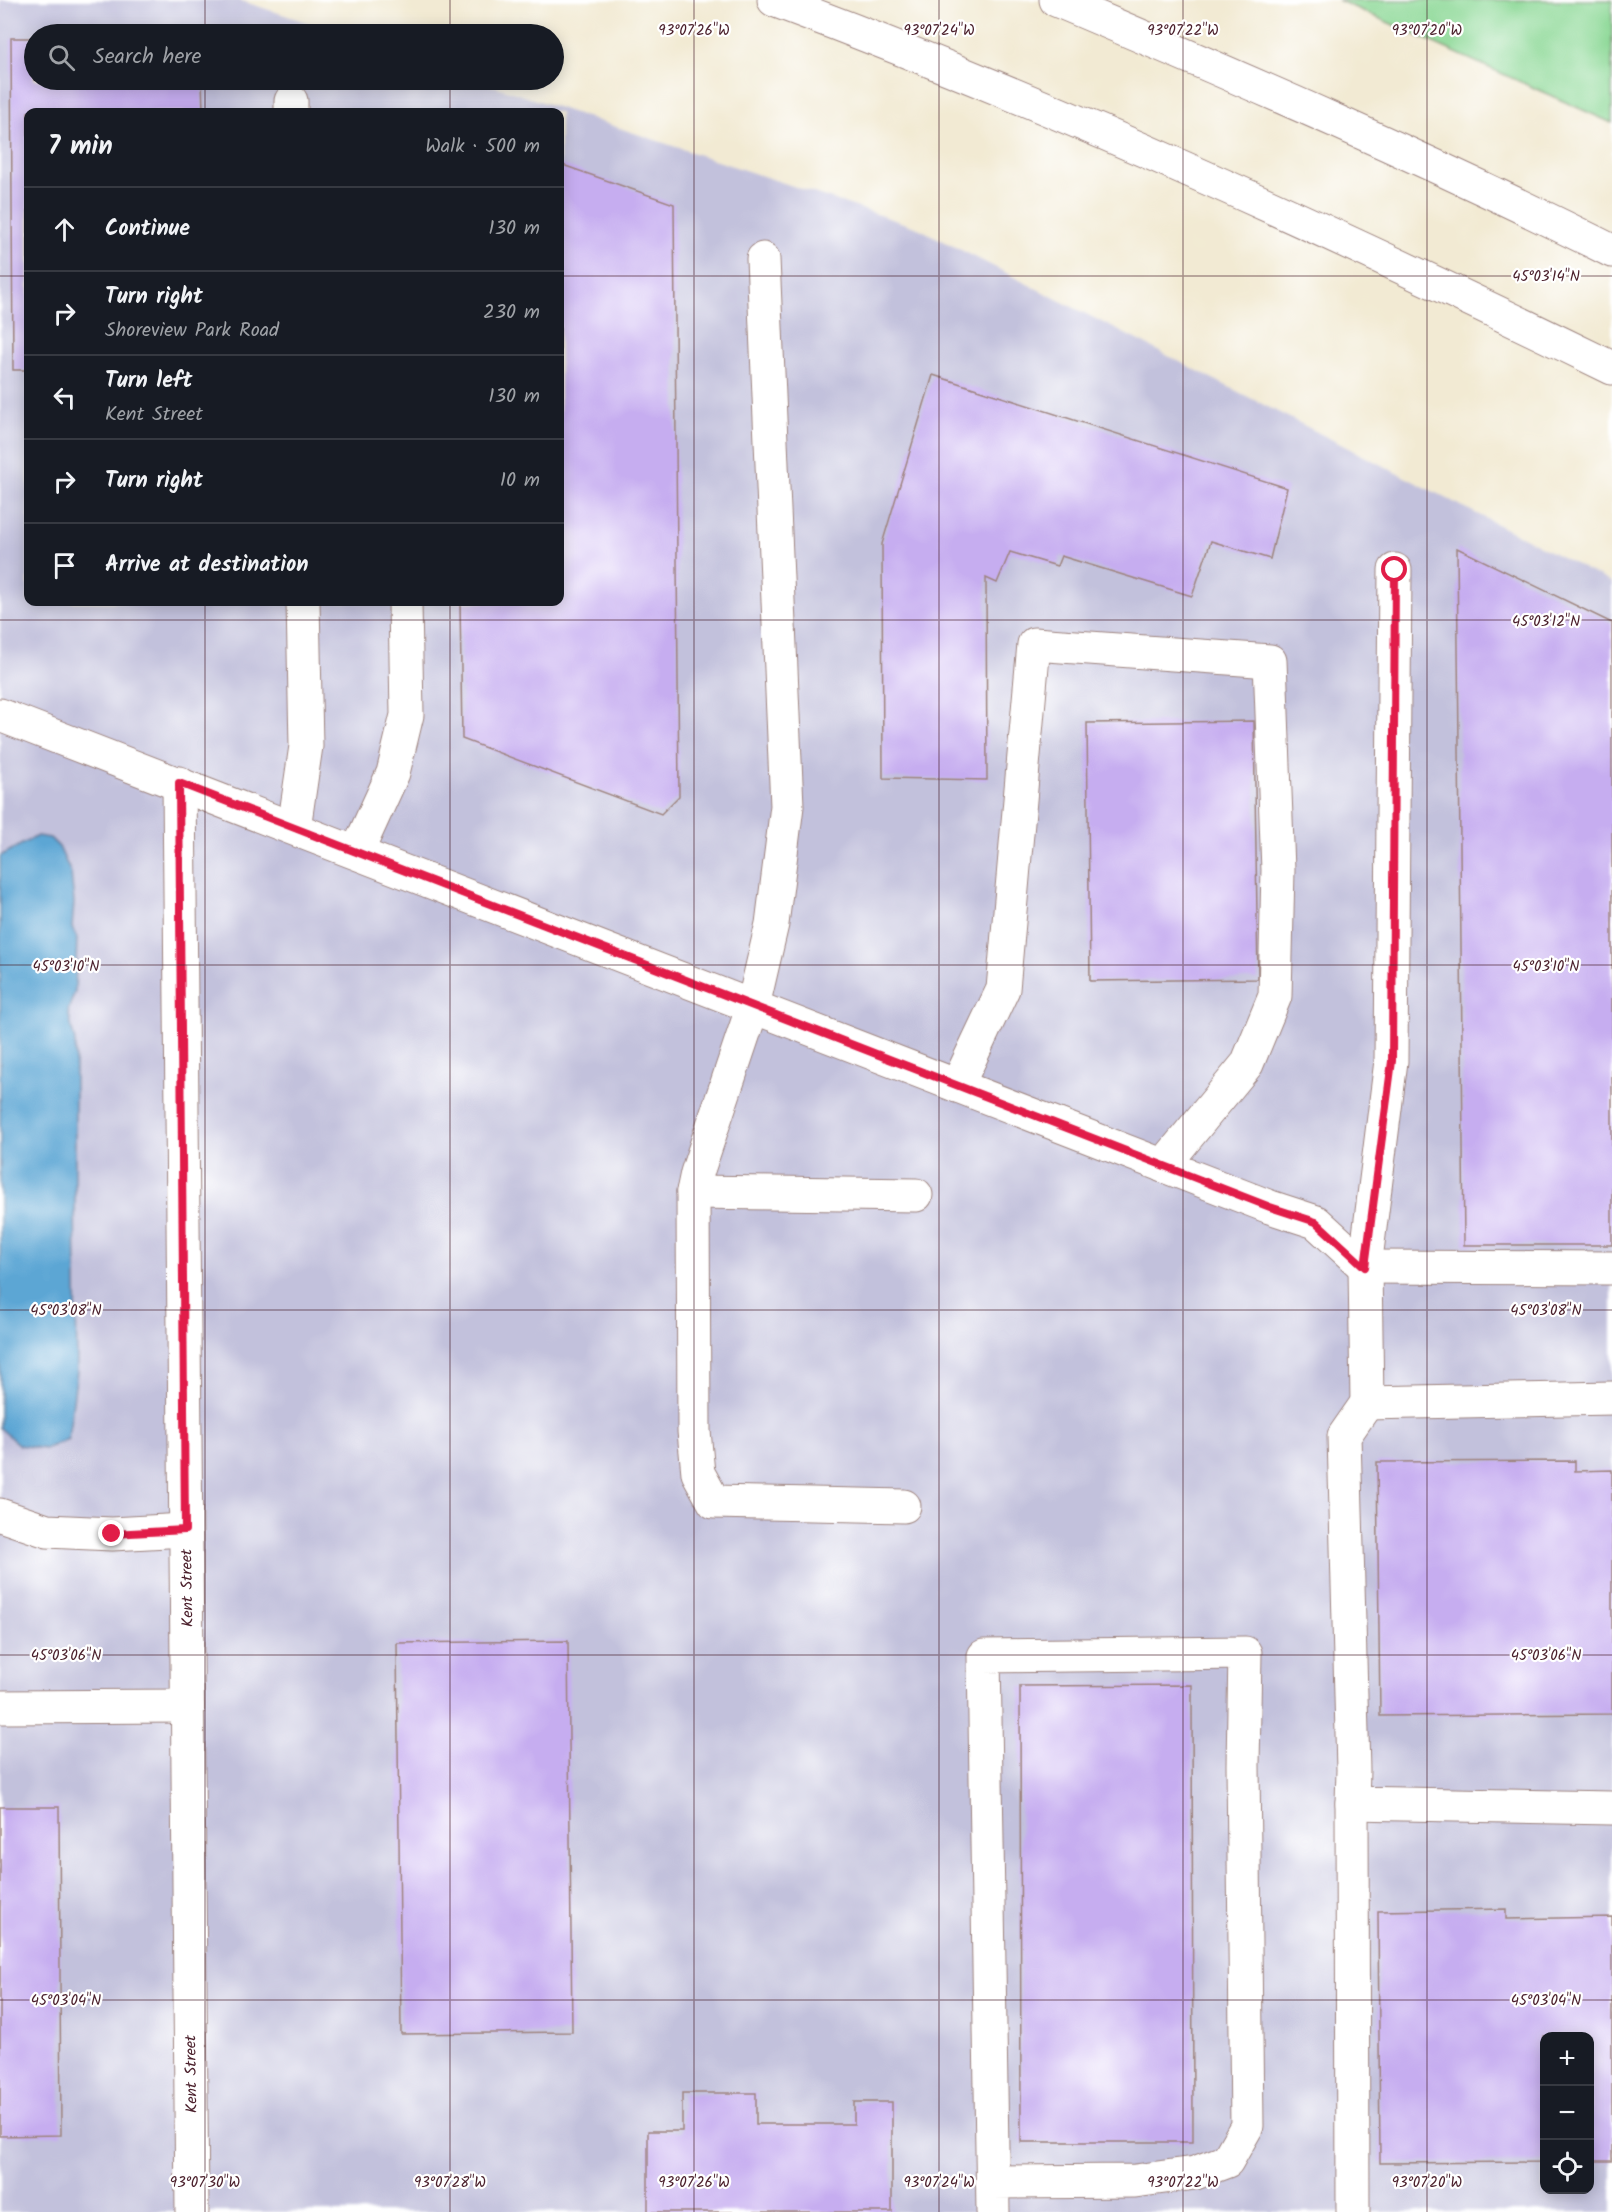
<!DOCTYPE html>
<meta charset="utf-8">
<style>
body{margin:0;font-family:Kalam,sans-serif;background:#242831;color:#f1f3f6}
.controls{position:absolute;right:18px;bottom:18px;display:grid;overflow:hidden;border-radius:12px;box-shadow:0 3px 15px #0003}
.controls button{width:54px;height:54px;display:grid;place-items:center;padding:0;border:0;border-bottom:2px solid #363941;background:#171b24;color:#f1f3f6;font:30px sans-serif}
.stop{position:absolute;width:18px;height:18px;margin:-14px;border:4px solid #e11d48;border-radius:50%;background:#fff}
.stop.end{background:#e11d48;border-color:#fff;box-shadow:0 2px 6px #0008}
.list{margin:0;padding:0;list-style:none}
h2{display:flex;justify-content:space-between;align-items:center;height:78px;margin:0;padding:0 24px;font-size:26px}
h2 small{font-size:20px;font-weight:400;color:#9ea1a6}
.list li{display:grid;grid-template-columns:39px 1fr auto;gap:18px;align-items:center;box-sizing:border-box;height:84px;padding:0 24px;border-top:2px solid #363941}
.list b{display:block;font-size:22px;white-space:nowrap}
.list p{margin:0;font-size:20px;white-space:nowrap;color:#9ea1a6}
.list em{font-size:20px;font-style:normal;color:#9ea1a6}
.icon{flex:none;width:33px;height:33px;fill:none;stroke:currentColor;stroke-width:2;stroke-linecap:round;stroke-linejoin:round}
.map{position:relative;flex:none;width:1612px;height:2212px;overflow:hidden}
.search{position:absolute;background:#171b24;box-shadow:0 3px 15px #0003;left:24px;top:24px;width:540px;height:66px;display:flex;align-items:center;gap:15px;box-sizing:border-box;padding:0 21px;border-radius:33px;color:#9ea1a6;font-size:22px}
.panel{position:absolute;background:#171b24;box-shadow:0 3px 15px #0003;left:24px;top:108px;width:540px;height:498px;border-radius:12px}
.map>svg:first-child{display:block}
</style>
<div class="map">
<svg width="1612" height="2212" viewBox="0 0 1612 2212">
<rect width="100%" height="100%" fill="#fff"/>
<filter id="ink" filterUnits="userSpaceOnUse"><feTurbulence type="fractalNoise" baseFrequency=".0167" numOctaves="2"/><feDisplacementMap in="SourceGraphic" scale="12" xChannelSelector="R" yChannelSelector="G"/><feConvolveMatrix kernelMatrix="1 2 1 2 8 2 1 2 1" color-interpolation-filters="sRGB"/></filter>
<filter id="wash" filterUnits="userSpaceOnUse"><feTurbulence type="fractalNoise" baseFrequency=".008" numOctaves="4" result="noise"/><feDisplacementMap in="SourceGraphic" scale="24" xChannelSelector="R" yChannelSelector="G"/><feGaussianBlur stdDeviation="1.35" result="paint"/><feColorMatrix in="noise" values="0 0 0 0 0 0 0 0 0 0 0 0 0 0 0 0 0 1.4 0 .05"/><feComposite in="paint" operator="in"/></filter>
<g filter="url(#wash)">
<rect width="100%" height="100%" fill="#f2ead3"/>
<path fill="#c2c1dc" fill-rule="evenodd" d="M0,0H239L342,34H34V80H476L918,228L1612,583V2212H0ZM28,112H560V602H28ZM1544,2036H1590V2190H1544Z"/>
<path fill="#8bd895" stroke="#6a7c60" stroke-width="1.5" d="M1338,0H1612V123Z"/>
<path fill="#5ca6d4" stroke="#536280" stroke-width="1.5" d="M37,836L50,838L59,847L71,873L74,902L72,928L77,938L75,991L68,1011L75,1042V1194L77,1371L68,1439L45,1449L19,1445L0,1428V856Z"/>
<g id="blocks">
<g fill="#c6adf0">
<path d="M11,38H34V80H202L203,112H28V370H13Z"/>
<path d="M560,164L674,204L679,796L661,814L462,739L460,602H560Z"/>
<path d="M933,375L1287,488L1270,559L1211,541L1192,596L1061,556L1057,566L1010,552L997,583L986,578L987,780L883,778L882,544Z"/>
<path d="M1457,548L1612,623V1245H1464Z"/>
<path d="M1254,721L1258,979L1090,981L1087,723Z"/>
<path d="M1575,1461V1471L1612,1470V1714L1380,1716L1377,1462Z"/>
<path d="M568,1641L572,2032L401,2034L397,1643Z"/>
<path d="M1192,1685L1193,2142H1021L1020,1686Z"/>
<path d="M0,1807H59L61,2135L0,2136Z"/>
<path d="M1506,1909V1919L1612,1917V2161H1590V2036H1544V2162L1380,2163L1378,1911Z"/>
<path d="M682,2093H756V2124H854V2102H892V2212H648V2131H682Z"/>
</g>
</g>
</g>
<g filter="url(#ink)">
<use href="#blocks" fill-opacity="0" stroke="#9e847f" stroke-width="1.5"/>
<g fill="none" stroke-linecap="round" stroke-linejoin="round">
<g stroke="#9e847f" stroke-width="35">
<g id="minor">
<path d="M291,101V112"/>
<path d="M763,259L787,806L772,924L753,1006L697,1173L693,1192L694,1431L698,1473L714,1502L904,1506"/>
<path d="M1395,570L1391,1061L1365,1267L1367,1403L1612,1398"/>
<path d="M0,715L1270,1207L1316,1222L1365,1267"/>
<path d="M179,783L192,2212"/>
<path d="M294,828L306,746L303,602"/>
<path d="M357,852L393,773L407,715L405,602"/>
<path d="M957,1086L1003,989L1034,644L1270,661L1278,870L1275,996L1247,1064L1163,1166"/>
<path d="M693,1192L916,1195"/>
<path d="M1365,1267L1612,1268"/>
<path d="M1367,1403L1344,1436L1353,1770L1352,1803L1612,1808"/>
<path d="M0,1515L47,1531L112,1534L185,1530"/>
<path d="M0,1707L187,1706"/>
<path d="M1352,1803L1353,2212"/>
<path d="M992,2182L1135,2181L1195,2173L1227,2161L1247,2126L1243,1765L1245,1653L984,1656L993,2212"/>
</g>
</g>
<g stroke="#9e847f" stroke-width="35">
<g id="highway">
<path d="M774,0C1060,107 1338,234 1612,368"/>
<path d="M1056,0C1243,79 1430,160 1612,251"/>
</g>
</g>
<use href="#minor" stroke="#fff" stroke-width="33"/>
<use href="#highway" stroke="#fff" stroke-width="33"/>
</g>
</g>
<g fill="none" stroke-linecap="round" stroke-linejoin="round" filter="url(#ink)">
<path stroke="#e11d48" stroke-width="8" d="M112,1534L185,1530L179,783L1270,1207L1316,1222L1365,1267L1392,1061L1395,570"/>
</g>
<path fill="none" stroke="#4a1f2b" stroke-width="1.5" stroke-opacity="0.45" d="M205,0V34M450,0V34M694,0V2212M939,0V2212M1183,0V2212M1427,0V2212M205,80V112M450,80V112M0,276H28M560,276H1612M205,602V2212M450,602V2212M0,620H1612M0,965H1612M0,1310H1612M0,1655H1612M0,2000H1612"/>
<g text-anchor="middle" stroke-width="4.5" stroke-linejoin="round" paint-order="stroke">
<g font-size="16" fill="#4a1f2b" stroke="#fff">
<text transform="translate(186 1588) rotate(-91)" y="6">Kent Street</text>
<text transform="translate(190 2074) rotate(-91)" y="6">Kent Street</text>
</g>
</g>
<g font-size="15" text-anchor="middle" fill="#4a1f2b" stroke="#fff" stroke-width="4.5" stroke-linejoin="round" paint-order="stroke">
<text x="694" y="35">93°07'26"W</text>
<text x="939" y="35">93°07'24"W</text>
<text x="1183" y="35">93°07'22"W</text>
<text x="1427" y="35">93°07'20"W</text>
<text x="1546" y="281">45°03'14"N</text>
<text x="1546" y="626">45°03'12"N</text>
<text x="66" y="971">45°03'10"N</text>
<text x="1546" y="971">45°03'10"N</text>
<text x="66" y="1315">45°03'08"N</text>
<text x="1546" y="1315">45°03'08"N</text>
<text x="66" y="1660">45°03'06"N</text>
<text x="1546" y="1660">45°03'06"N</text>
<text x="66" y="2005">45°03'04"N</text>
<text x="1546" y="2005">45°03'04"N</text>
<text x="205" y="2187">93°07'30"W</text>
<text x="450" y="2187">93°07'28"W</text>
<text x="694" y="2187">93°07'26"W</text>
<text x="939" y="2187">93°07'24"W</text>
<text x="1183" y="2187">93°07'22"W</text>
<text x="1427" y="2187">93°07'20"W</text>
</g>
</svg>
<div class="controls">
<button>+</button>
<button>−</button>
<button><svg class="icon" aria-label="locate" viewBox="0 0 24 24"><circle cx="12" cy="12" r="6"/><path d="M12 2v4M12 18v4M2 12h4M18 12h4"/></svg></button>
</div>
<div class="stop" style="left:1395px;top:570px"></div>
<div class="stop end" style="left:112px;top:1534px"></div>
<div class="search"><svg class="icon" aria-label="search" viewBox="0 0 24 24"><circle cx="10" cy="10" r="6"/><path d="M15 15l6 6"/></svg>Search here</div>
<section class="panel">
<h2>7 min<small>Walk · 500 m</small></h2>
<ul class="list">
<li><svg class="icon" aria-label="ahead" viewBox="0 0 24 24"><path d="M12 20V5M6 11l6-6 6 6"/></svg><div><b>Continue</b></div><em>130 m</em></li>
<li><svg class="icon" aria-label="right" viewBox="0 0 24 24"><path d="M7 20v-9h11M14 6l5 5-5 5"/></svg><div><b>Turn right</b><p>Shoreview Park Road</p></div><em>230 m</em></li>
<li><svg class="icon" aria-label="left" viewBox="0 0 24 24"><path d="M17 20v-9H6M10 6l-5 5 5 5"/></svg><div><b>Turn left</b><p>Kent Street</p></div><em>130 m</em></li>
<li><svg class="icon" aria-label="right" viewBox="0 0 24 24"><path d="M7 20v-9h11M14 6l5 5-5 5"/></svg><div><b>Turn right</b></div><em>10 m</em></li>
<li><svg class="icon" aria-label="arrive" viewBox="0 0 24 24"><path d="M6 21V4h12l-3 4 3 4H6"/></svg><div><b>Arrive at destination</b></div></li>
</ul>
</section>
</div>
